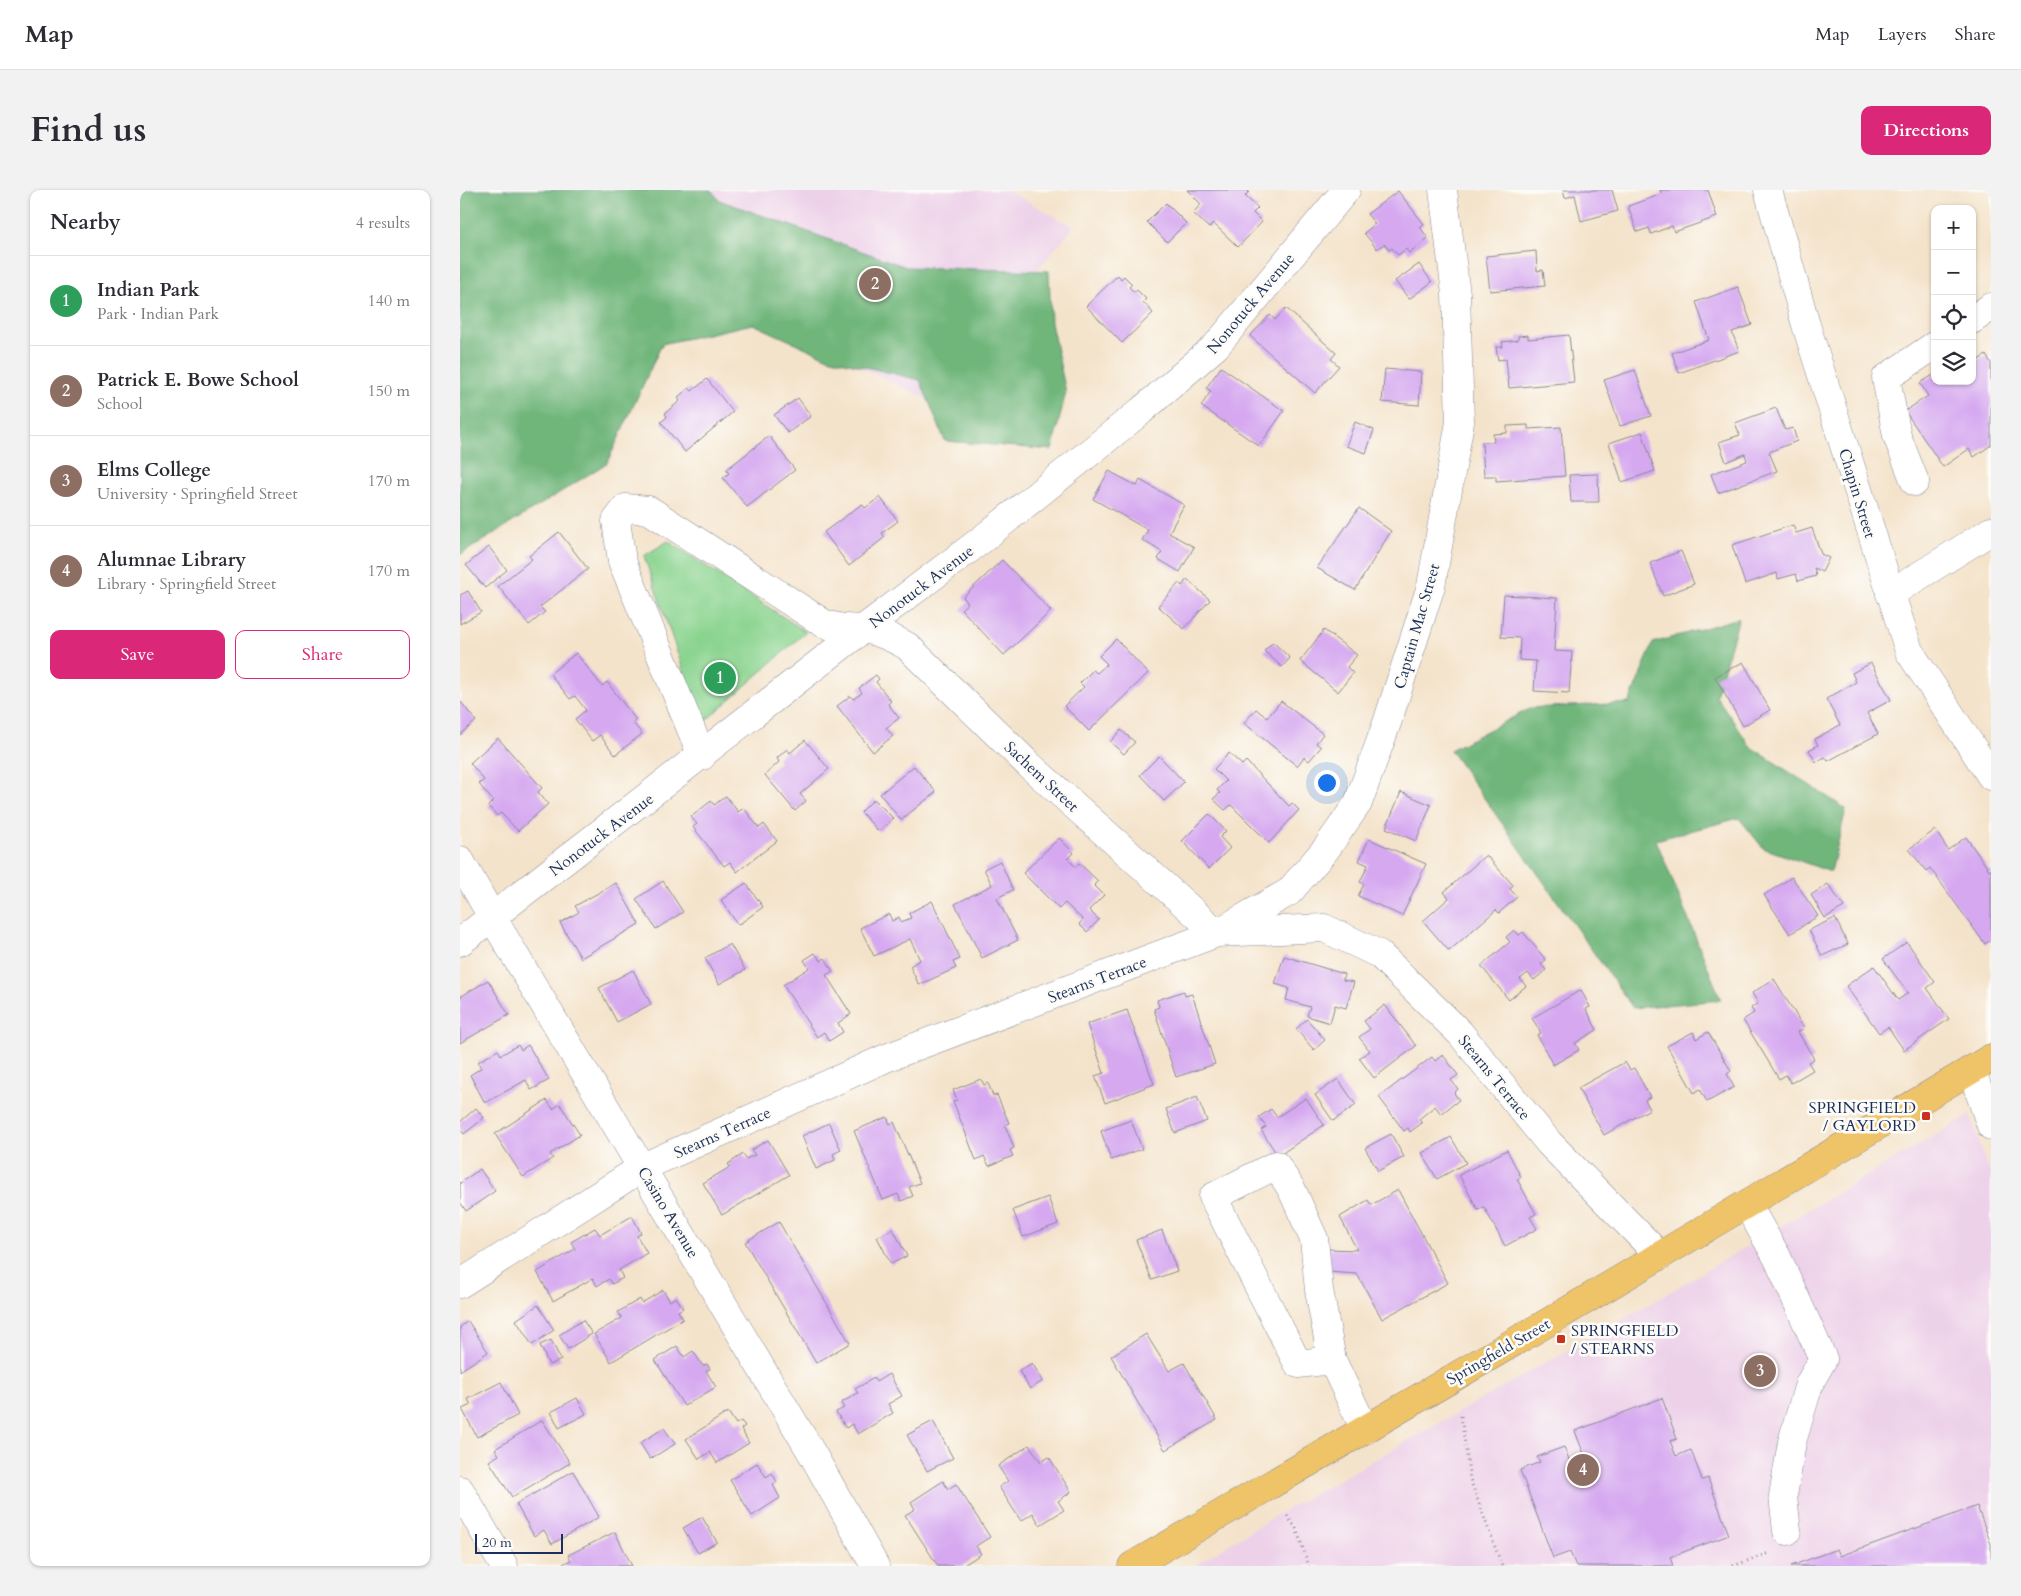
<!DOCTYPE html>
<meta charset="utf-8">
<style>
body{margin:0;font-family:Cardo,serif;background:#f2f2f3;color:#2b2b33}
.controls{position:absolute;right:15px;top:15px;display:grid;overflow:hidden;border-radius:10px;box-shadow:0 1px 4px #0004}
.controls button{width:45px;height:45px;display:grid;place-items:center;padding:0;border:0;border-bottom:1px solid #e1e1e2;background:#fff;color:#2b2b33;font:25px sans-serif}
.scale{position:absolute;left:15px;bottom:12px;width:88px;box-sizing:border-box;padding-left:5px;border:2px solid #1b2f5e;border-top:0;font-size:14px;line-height:18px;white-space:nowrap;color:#1b2f5e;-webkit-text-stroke:4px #fdfcf7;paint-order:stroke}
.you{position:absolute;left:866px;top:592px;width:18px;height:18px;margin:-12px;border:4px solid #fff;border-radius:50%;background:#1a73e8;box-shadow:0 0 0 8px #1a73e833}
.badge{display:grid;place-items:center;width:32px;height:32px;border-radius:50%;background:#db2777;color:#fff;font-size:16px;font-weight:700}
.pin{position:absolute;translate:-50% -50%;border:2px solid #fff;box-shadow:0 1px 5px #0006}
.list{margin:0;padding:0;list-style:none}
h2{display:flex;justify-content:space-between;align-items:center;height:65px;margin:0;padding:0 20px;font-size:21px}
h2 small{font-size:16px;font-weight:400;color:#7c7c81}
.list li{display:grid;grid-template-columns:32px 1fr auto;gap:15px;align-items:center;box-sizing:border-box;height:90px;padding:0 20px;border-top:1px solid #e1e1e2}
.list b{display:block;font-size:19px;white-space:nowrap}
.list p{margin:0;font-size:16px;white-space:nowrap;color:#7c7c81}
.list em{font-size:16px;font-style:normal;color:#7c7c81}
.actions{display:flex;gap:10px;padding:15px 20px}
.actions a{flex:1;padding:11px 0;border:1px solid #db2777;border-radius:10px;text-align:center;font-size:18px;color:#db2777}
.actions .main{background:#db2777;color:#fff}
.icon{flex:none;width:28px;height:28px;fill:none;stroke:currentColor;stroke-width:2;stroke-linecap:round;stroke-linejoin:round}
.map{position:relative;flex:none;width:1531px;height:1376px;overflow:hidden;border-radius:10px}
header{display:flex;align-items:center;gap:30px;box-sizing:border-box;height:70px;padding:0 25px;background:#fff;border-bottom:1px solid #e1e1e2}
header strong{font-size:24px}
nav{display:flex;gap:28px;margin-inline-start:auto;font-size:18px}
.intro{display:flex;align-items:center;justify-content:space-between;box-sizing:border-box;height:120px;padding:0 30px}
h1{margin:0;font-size:35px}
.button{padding:12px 22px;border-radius:10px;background:#db2777;color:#fff;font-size:18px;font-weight:700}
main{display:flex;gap:30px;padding:0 30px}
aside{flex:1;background:#fff;border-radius:10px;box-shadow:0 1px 4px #0004}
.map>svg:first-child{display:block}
</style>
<header>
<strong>Map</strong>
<nav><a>Map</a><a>Layers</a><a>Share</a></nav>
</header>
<div class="intro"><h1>Find us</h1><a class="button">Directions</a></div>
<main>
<aside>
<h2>Nearby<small>4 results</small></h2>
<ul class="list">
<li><span class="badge" style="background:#2e9e5b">1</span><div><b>Indian Park</b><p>Park · Indian Park</p></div><em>140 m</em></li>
<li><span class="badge" style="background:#8d6e63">2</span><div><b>Patrick E. Bowe School</b><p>School</p></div><em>150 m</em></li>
<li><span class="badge" style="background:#8d6e63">3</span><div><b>Elms College</b><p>University · Springfield Street</p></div><em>170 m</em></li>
<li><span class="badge" style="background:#8d6e63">4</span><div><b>Alumnae Library</b><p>Library · Springfield Street</p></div><em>170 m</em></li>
</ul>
<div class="actions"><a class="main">Save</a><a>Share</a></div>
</aside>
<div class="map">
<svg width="1531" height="1376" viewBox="0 0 1531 1376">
<rect width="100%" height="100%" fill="#fdfcf7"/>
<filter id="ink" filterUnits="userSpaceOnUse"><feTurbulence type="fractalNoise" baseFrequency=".02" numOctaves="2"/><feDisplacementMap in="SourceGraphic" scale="10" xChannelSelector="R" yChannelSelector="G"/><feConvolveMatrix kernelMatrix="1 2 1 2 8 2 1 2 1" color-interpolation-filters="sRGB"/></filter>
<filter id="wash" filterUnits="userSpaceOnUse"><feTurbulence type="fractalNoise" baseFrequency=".0096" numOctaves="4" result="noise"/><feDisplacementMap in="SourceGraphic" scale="20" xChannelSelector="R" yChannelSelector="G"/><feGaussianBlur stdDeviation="1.12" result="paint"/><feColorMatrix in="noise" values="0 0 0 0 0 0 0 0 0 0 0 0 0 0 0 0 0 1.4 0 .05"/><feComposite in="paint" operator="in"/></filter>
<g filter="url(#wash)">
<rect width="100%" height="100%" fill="#f4e3cb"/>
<g fill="#edd1e9">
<path d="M0,0H547L614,37L465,208L379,167Z"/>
<path d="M1510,925L1531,987V1376H734L815,1326L1179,1120Z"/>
</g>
<path fill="#8bd490" stroke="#538277" d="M208,351L346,442L242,534L184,366Z"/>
<g fill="#70b67a" stroke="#46726c">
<path d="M0,0H251L259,10L446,77L589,81L591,133L606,202L592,260L485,251L460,190L368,168L293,134L202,154L147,273L0,365Z"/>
<path d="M1279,428L1256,506L1291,557L1386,619L1371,682L1303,658L1279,628L1196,650L1261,810L1173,818L990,560L1071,518L1169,513L1193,453Z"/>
</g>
<g id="blocks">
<g fill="#d5a8f0">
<path d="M727,0H787L789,2L785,6L798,18L793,23L802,32L778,57L753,33L749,38L733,23L741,14Z"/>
<path d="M1103,0H1152L1158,21L1121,31L1115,5L1105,8Z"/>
<path d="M1200,0H1248L1257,27L1214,42L1212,36L1191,44L1189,38L1177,42L1168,16L1202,4Z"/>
<path d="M938,1L964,34L960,37L968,48L949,63L946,59L938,65L932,58L929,60L924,54L917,59L904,43L915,34L907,24Z"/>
<path d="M706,13L726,33L707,52L687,32Z"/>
<path d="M1076,61L1077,81L1083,80L1085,96L1030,101L1026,66Z"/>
<path d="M959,74L972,92L949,109L935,91Z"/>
<path d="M658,85L661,89L664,86L672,94L669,97L674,102L677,100L686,109L683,112L693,123L662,153L626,116Z"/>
<path d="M1278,97L1292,135L1272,142L1279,161L1219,183L1212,163L1249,150L1236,112Z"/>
<path d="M826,118L876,163L871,169L879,176L855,203L790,146L810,125L815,130Z"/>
<path d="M1068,145V149L1109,145L1114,192L1049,198L1046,169L1038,170L1036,157H1043L1042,152L1058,150V146Z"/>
<path d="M1526,165L1531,173V255L1514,267L1509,259L1483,277L1445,221L1468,206L1460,193L1475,184V191H1512V174Z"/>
<path d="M761,177L824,221L799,256L741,216L751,201L746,198Z"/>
<path d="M925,179L961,182L959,215L922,212Z"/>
<path d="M1175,180L1191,226L1160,236L1144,190Z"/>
<path d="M247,189L273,222L225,262L201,232L207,227L205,223L220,211L218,207L229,198L232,201Z"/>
<path d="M338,208L351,226L328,243L314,225Z"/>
<path d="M1316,218L1325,240L1333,238L1337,251L1309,262L1317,281L1258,303L1251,284L1287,271L1285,264L1266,272L1259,252L1280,245L1275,233Z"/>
<path d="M895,232L914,240L906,263L886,256Z"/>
<path d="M1068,235V239L1101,237L1105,286L1036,291V286H1024L1022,252H1034L1033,244L1047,243V236Z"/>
<path d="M1182,242L1195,281L1162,292L1149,253Z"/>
<path d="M309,246L335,280L287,317L263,288L269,283L266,280Z"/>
<path d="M649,281L677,296L680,290L724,315L709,343L734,357L720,382L698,369L702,362L682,350L688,340L633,309Z"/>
<path d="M1138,284L1139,312H1111L1109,285Z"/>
<path d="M420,307L438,331L422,343L425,347L389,376L364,342L402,314L405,318Z"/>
<path d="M899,318L931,341L895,400L857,378Z"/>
<path d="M1333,335L1336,343L1352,338L1361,364L1369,368L1362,382L1354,378L1356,386L1338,391L1336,384L1318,389L1317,383L1285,394L1272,355Z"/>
<path d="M99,342L128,379L80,417L85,422L69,435L38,396L72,369L69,366Z"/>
<path d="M29,357L47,380L25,398L6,375Z"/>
<path d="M1221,361L1234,394L1203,406L1190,373Z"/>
<path d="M542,370L591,421L544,465L501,419L508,413L503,407Z"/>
<path d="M727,389L750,410L724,439L698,416L719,393L722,396Z"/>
<path d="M8,401L21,422L0,434V405Z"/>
<path d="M1044,405L1097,408L1094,461L1112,462L1109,503L1074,501L1076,471L1059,470L1060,448L1041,447Z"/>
<path d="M864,440L897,465L887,477L893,483L878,502L840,471Z"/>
<path d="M656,449L688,483L629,541L604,516L624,497L620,493L633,480L637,483L647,474L639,466Z"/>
<path d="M813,452L830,468L822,477L804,461Z"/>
<path d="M116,463L142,496L147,492L176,530L173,533L182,544L155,565L140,545L132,551L115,529L126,520L115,506L110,509L90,484Z"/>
<path d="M1283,472L1310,520L1283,536L1255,487Z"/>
<path d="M1411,473L1431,510L1407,523L1418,544L1368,571L1365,567L1356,572L1349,560L1358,555L1355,549L1380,535L1366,509L1396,492L1392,483Z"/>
<path d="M416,485L419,489L416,492L431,511L428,514L439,528L426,538L433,546L413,562L377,516L390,506L393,509L402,503L399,498Z"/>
<path d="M0,511L16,531L0,545Z"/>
<path d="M821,511L863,544L856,553L861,557L849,571L844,567L837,576L784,533L796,519L807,528Z"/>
<path d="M661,540L675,552L664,564L650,552Z"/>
<path d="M38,548L82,598L78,602L88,614L58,641L41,623L37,626L28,616L33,611L19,594L24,590L10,573Z"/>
<path d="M345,550L369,579L340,604L346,611L335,621L305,585L319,572L317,568L327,559L330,563Z"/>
<path d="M769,563L782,575L786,571L829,616L832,613L839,620L809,653L771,615L765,620L753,609L760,603L757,600L766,591L754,579Z"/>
<path d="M699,566L724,592L704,611L680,585Z"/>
<path d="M454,576L476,602L441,630L420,604Z"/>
<path d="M941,602L971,615L956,651L926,638Z"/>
<path d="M266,606L278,622L284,618L299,638L304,634L317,651L277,682L270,672L264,676L233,637L237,634L231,627L251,611L254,615Z"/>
<path d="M414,609L433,628L419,642L401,622Z"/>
<path d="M749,624L766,641L760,647L770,658L749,679L722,651Z"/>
<path d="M1475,640L1488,660L1506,647L1529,680L1531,679V750L1525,754L1470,678L1466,681L1449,659Z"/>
<path d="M599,648L614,663L608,669L616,677L619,673L638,691L634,695L644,705L629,720L639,730L627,742L619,734L623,730L605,713L599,719L563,683Z"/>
<path d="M909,649L966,674L942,726L898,706L904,694L900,692L908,675L899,671Z"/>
<path d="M1026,665L1053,695L1050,699L1057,707L1039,723L1036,720L989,761L963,731L989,708L984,702Z"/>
<path d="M540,671L553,700L537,708L558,750L522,768L495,714L532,695L524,679Z"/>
<path d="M1332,687L1358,726L1330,744L1304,705Z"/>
<path d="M203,691L223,722L196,739L176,709Z"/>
<path d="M156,693L179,734L121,768L100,733L119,722L115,716Z"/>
<path d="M286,693L303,717L278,735L261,710Z"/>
<path d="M1368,694L1384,717L1365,728L1351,705Z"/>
<path d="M472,711L500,769L493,772L496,778L459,795L450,776L460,770L450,749L414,766L400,738L429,724L432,731L439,727L441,732L451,728L449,723Z"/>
<path d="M1375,728L1388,754L1362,766L1349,740Z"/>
<path d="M1054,740L1059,745L1063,742L1086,770L1081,774L1086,780L1074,790L1068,783L1060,789L1066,796L1049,810L1021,776L1050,752L1046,747Z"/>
<path d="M1447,752L1475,792L1467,798L1489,829L1444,860L1428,837L1419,843L1386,796L1414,776L1438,810L1448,803L1423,769Z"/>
<path d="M270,754L285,780L259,794L245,768Z"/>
<path d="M355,763L361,771L365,768L373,781L366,785L391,824L378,833L383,842L369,851L364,842L357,847L323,795L349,778L344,770Z"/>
<path d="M824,766L884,784L883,790L894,792L886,818L875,815L870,833L847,826L850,817L826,810L829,798L815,794Z"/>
<path d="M173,780L191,814L157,832L139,798Z"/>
<path d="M1314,789L1344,838L1338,842L1354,869L1348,872L1353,880L1331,893L1326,885L1319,889L1283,830L1294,823L1291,818L1298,813L1292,803Z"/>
<path d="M28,790L49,825L0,853V807Z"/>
<path d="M1121,800L1130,817L1126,819L1137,840L1115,853L1119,860L1093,875L1077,845L1081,843L1072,828Z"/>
<path d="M724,801L725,806L732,804L755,874L716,887L694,819L699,817L697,810Z"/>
<path d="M925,815L956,856L914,888L899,868L910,861L899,847L910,839L904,831Z"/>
<path d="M667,820L694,894L645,913L635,886L644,883L627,834Z"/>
<path d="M847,829L865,850L854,860L836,839Z"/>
<path d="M1233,842L1236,849L1248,842L1271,881L1267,884L1274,897L1247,912L1240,899L1234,903L1207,856Z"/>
<path d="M58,855L61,860L68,855L89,890L71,900L66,890L25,913L10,885L21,878L18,872L38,860L41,865Z"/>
<path d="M983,865L998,885L991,890L998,899L994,903L999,910L981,924L975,916L959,929L962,933L950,942L948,938L944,941L919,907L972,867L975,871Z"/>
<path d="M1165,872L1170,880L1174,878L1190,907L1185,910L1190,919L1144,945L1118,898Z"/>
<path d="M521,889L524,895L528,893L533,906L537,905L549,933L545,935L554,958L550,960L553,966L529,976L524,966L516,970L493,911L497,910L493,900Z"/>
<path d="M878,889L896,915L873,931L855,905Z"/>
<path d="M737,907L747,931L715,943L706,919Z"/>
<path d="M846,908L864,935L818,966L801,940L806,937L799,927L811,919L817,927Z"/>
<path d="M87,910L93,919L100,914L120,945L90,964L93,968L63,987L35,944Z"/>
<path d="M16,918L24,928L4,944L0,939V932Z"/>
<path d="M427,927L430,934L434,932L460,993L449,997L453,1006L441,1011L438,1004L423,1010L394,941Z"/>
<path d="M671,930L682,959L651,970L641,941Z"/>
<path d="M369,933L381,960L373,964L375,970L356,979L342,946Z"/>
<path d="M931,944L944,967L918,981L905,958Z"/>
<path d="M991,947L1006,973L977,989L962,963Z"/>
<path d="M308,950L329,985L262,1025L243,993L270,977L268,974L283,964L286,969L295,965L291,960Z"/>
<path d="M1047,960L1061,987L1057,989L1076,1024L1070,1027L1077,1039L1045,1056L1024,1017L1018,1020L999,985Z"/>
<path d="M20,979L35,1001L6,1021L0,1012V993Z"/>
<path d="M938,1000L988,1093L922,1129L897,1084L867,1082V1059L897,1060L880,1027L908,1010L911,1015Z"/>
<path d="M588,1007L598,1034L563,1047L553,1020Z"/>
<path d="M172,1026L181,1043L177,1046L187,1063L159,1080L163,1088L152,1094L149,1089L137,1096L133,1088L93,1111L77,1082L115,1059L111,1052L135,1038L140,1045Z"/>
<path d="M319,1032L390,1153L356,1173L285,1052Z"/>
<path d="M433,1039L447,1066L431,1074L417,1047Z"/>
<path d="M702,1040L717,1081L692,1090L676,1050Z"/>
<path d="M203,1100L210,1111L216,1107L223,1118L218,1121L223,1129L151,1172L134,1144L162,1128L158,1122L180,1109L182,1113Z"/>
<path d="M78,1115L94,1140L72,1155L56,1130Z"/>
<path d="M123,1130L132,1144L108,1159L99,1145Z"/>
<path d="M8,1131L28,1162L0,1181V1137Z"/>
<path d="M686,1144L709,1181L724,1173L757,1230L705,1260L651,1166Z"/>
<path d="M91,1150L101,1170L89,1175L80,1155Z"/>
<path d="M217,1156L224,1167L233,1161L243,1176L247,1174L250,1179L246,1181L256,1197L224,1216L195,1170Z"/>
<path d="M572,1173L583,1191L570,1199L559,1181Z"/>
<path d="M429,1184L442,1206L428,1214L433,1223L398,1244L392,1234L386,1238L376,1222L384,1218L381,1213L398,1203L395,1199L414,1188L416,1192Z"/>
<path d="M41,1192L58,1225L17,1247L2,1219L11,1215L8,1209Z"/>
<path d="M117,1208L126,1224L99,1238L91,1222Z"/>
<path d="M1202,1208L1217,1249L1210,1251L1216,1266L1231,1260L1242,1290L1248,1288L1269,1345L1210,1367L1213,1376H1116L1110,1362L1093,1368L1060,1280L1080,1272L1077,1267L1104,1257L1110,1272L1125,1267L1115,1241Z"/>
<path d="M268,1222L276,1234L281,1231L285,1236L281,1239L289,1253L257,1273L250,1262L239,1269L226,1249Z"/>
<path d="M82,1230L110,1273L52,1307L29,1271L39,1265L35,1259Z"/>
<path d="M473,1231L493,1268L467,1281L447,1245Z"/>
<path d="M204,1238L215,1254L190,1269L180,1253Z"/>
<path d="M569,1255L581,1272L589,1267L611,1302L598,1311L604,1320L580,1335L573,1323L561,1331L539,1297L548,1291L538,1276Z"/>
<path d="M297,1273L306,1287L312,1283L317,1292L313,1295L320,1308L292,1326L270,1290Z"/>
<path d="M113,1281L139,1327L92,1354L84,1340L74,1346L56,1314Z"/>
<path d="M483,1291L488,1299L496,1294L530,1347L516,1356L521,1364L502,1376H478L445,1325L455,1319L451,1312Z"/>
<path d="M1517,1316L1531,1354V1376H1331L1377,1359L1380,1366Z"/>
<path d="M242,1327L257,1352L238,1363L223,1338Z"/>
<path d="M155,1342L172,1376H104L103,1374L111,1370L108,1365Z"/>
</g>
</g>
</g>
<g filter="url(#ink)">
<use href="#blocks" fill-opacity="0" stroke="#888994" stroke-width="1"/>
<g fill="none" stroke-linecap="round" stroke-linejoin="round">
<g stroke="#888994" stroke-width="29">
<g id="minor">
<path d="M1308,0L1346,135L1449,461L1531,586"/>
<path d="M1512,130L1531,117"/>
<path d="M1455,292L1437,246L1426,188L1475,155"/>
<path d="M1430,404L1531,341"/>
<path d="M242,566L162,371L156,331L166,318L189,320L363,433C376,439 388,438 402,439C419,441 432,448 447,456L568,574L757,743L829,702L866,659L898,613L927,533L971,396L1000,232L996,104L983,0"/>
<path d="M0,670L32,727L353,1265L415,1376"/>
<path d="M0,752L403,439L520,351L681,221L756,156L886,0"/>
<path d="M1512,881L1531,936"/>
<path d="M1287,1014L1317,1067L1363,1169L1349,1194L1332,1252L1323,1306L1327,1341"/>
<path d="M0,1094L183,977L426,868L757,743L864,738L919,764L1000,843L1089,953L1200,1066"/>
<path d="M872,1170L838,1174L753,1007L816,975L832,1000L854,1049L859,1100L872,1170L905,1240"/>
<path d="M0,1300L44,1376"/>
</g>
</g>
<g stroke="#888994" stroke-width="29">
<path id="major" d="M672,1376L1102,1124L1531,868"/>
</g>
<g stroke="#888994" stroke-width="3" stroke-dasharray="1 4" stroke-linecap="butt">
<path d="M1001,1226L1010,1289L1042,1376"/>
<path d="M827,1326L836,1338L849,1376"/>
<path d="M1273,1376L1309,1363"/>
</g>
<use href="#minor" stroke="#fff" stroke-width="28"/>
<use href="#major" stroke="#efc469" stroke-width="28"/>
</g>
</g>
<g fill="#c8321e" stroke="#fdfcf7" stroke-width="2">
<rect x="1461" y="921" width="10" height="10" rx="2.5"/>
<rect x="1096" y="1144" width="10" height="10" rx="2.5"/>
</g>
<g text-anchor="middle" stroke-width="5" stroke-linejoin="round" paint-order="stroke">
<g font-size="16" fill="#1b2f5e" stroke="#fdfcf7">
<text transform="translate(790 113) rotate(-50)" y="6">Nonotuck Avenue</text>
<text transform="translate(1398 303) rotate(73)" y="6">Chapin Street</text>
<text transform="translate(461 396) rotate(-37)" y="6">Nonotuck Avenue</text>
<text transform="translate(956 436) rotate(-74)" y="6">Captain Mac Street</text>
<text transform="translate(582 586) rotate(43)" y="6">Sachem Street</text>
<text transform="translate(141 644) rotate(-37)" y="6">Nonotuck Avenue</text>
<text transform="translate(637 789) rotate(-21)" y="6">Stearns Terrace</text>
<text transform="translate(1035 887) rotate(51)" y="6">Stearns Terrace</text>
<text transform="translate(262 942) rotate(-24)" y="6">Stearns Terrace</text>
<text transform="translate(209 1022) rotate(59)" y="6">Casino Avenue</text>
<text transform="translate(1038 1161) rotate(-30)" y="6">Springfield Street</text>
</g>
<g font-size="16" fill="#1b2f5e" stroke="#fdfcf7" text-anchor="end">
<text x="1456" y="923">SPRINGFIELD<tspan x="1456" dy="18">/ GAYLORD</tspan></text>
<text x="1111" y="1146" text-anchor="start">SPRINGFIELD<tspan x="1111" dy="18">/ STEARNS</tspan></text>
</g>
</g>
</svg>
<div class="controls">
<button>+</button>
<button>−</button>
<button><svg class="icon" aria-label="locate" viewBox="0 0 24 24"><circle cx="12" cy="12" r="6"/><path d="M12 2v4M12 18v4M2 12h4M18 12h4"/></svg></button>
<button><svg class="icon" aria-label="layers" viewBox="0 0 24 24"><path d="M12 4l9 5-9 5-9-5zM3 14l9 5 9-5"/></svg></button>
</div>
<div class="scale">20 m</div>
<div class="you"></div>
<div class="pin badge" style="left:260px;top:488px;background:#2e9e5b">1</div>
<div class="pin badge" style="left:415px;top:94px;background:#8d6e63">2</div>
<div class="pin badge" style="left:1300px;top:1181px;background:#8d6e63">3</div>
<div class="pin badge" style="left:1123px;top:1280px;background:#8d6e63">4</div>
</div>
</main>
